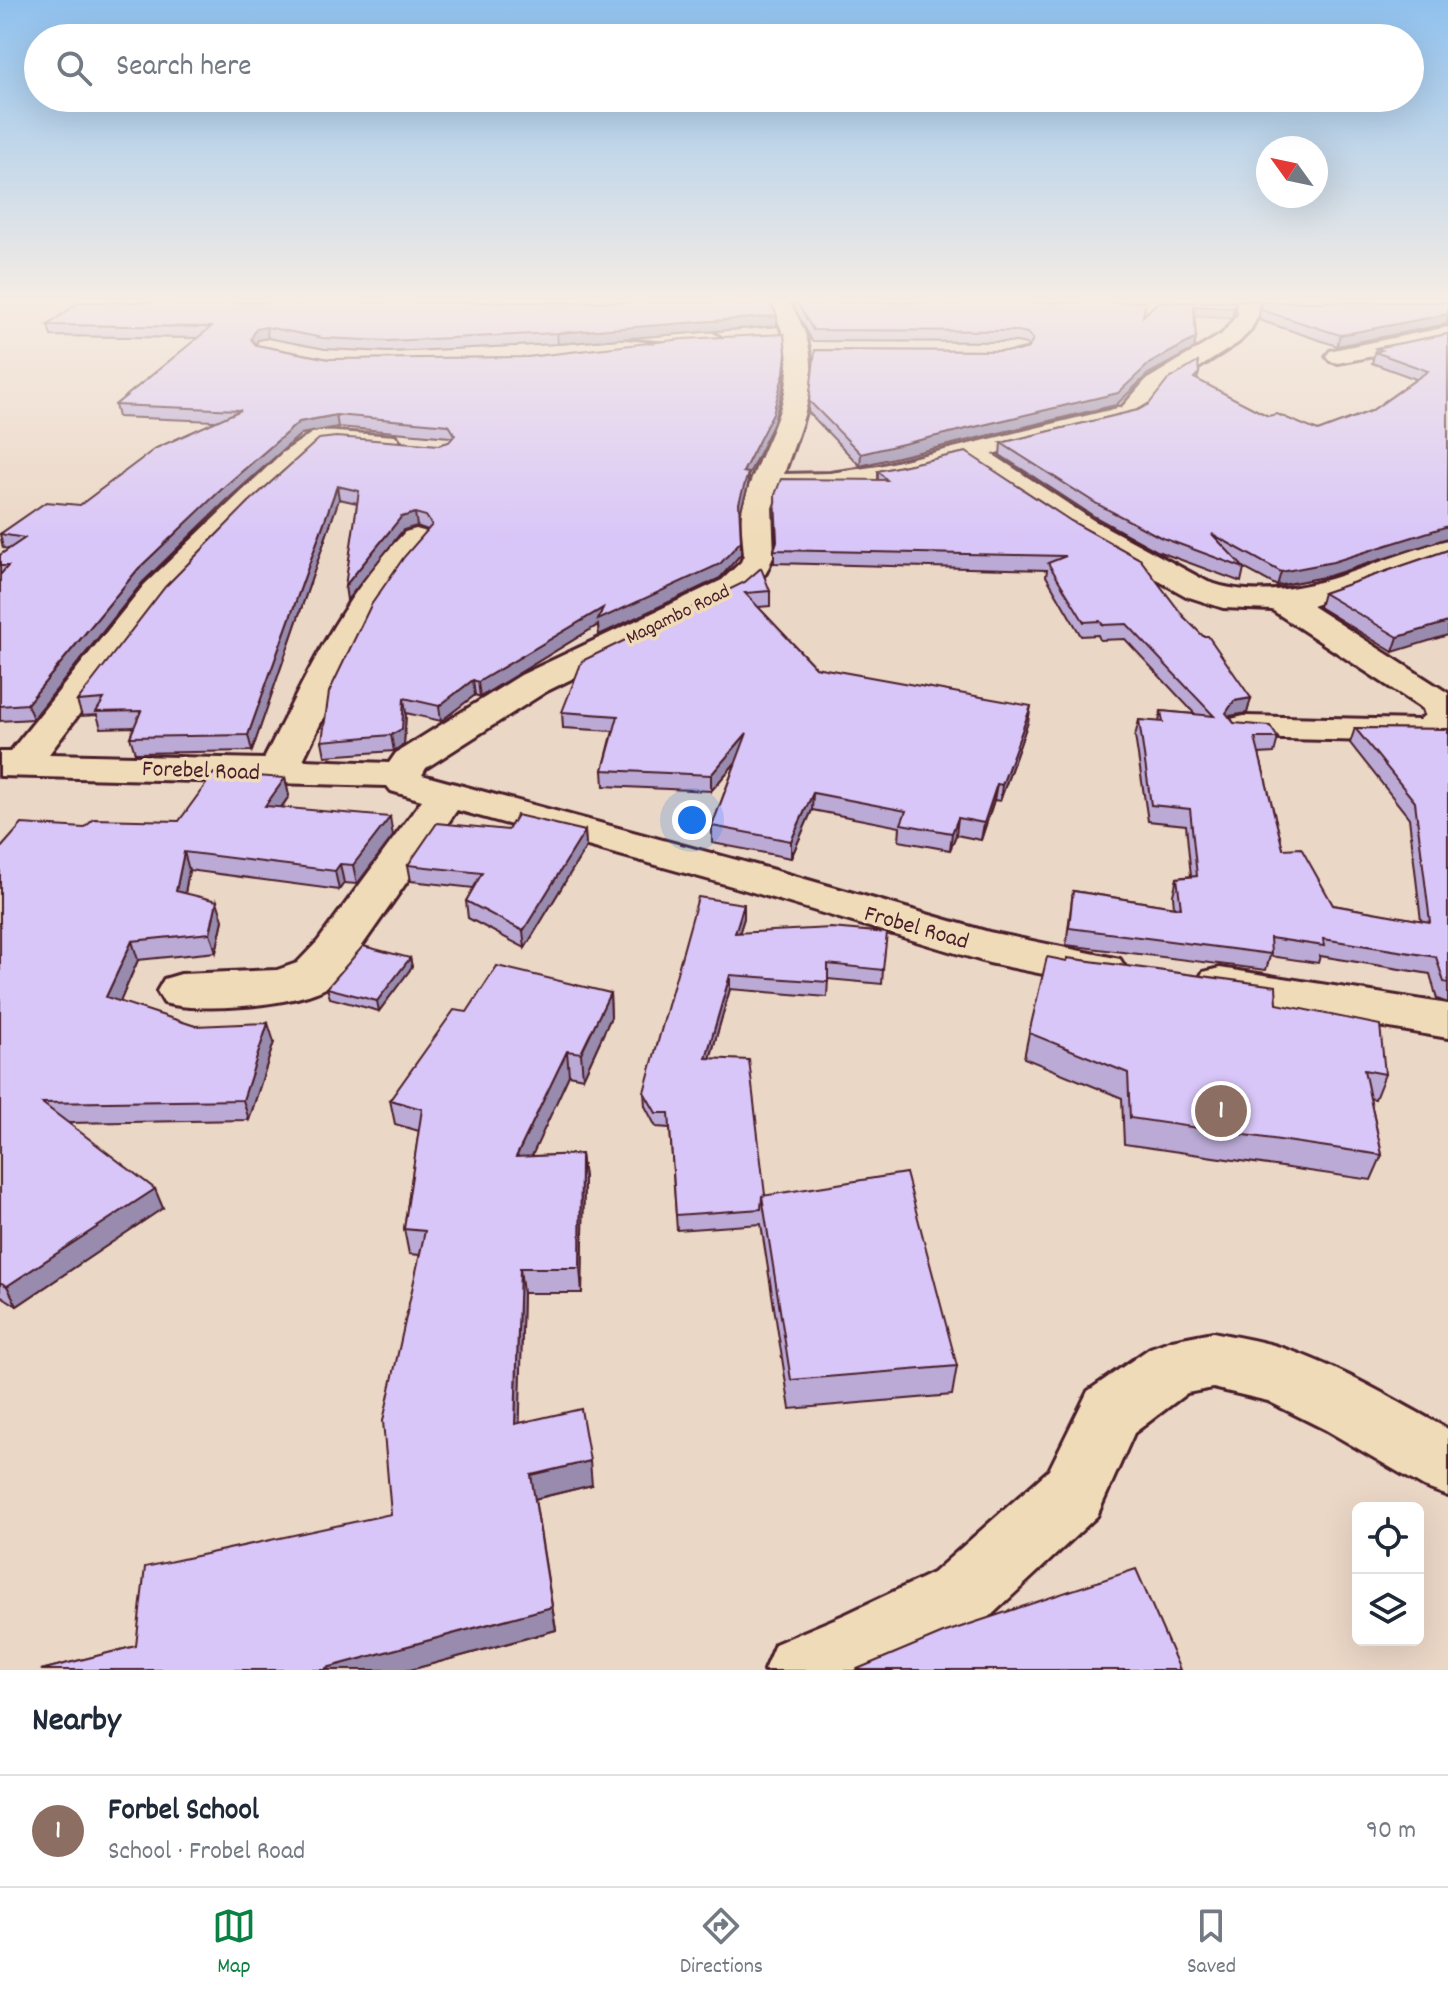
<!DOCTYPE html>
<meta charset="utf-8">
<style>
body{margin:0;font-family:Dekko,sans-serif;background:#f6f6f7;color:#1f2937}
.controls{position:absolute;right:24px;bottom:24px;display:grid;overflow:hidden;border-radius:12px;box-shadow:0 8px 32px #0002}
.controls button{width:72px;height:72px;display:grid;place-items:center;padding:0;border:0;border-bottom:2px solid #e0e1e3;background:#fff;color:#1f2937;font:40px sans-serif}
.compass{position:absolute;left:1256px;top:136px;width:72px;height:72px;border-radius:50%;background:#fff;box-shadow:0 8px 32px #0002;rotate:303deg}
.you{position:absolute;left:692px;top:820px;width:28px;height:28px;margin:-20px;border:6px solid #fff;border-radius:50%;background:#1a73e8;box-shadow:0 0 0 12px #1a73e833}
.badge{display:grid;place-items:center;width:52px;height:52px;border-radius:50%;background:#0b8043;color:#fff;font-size:26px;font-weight:700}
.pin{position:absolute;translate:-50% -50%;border:4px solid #fff;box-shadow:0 2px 8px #0006}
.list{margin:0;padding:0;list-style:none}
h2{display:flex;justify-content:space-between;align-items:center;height:104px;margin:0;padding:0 32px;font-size:34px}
h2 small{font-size:26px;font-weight:400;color:#747a83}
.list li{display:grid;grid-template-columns:52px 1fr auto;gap:24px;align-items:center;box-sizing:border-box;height:112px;padding:0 32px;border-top:2px solid #e0e1e3}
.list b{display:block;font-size:30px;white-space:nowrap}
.list p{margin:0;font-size:26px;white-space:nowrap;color:#747a83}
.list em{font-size:26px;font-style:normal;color:#747a83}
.icon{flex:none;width:44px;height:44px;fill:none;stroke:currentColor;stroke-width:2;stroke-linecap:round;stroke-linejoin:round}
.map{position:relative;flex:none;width:1448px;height:1670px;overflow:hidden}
.search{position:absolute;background:#fff;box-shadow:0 8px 32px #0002;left:24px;right:24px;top:24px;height:88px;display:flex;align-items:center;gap:20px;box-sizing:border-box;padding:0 28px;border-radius:44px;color:#747a83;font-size:30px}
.sheet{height:216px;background:#fff}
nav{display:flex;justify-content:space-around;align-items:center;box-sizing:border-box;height:112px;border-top:2px solid #e0e1e3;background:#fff;font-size:22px;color:#747a83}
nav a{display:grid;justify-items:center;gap:4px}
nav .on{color:#0b8043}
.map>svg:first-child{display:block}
</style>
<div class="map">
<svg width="1448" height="1670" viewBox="0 0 1448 1670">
<rect width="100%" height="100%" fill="#ebd7c6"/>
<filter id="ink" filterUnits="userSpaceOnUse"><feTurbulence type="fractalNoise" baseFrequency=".0125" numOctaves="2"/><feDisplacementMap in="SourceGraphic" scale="16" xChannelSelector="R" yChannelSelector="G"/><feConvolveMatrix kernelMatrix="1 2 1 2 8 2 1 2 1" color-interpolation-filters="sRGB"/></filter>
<g filter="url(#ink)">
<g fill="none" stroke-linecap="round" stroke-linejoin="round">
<g stroke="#4a1f2b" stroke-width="6">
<g id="street">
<path d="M768,302H789C830,364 806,410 784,474L830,473L879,466L1122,407L1146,380L1222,334L1238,314L1236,302H1258L1259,314L1250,331L1238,343L1164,390L1140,417L992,454L1093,520L1208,582C1292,611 1369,559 1448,540V559L1312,606L1448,693V734L1421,742L1244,738L1231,735L1225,727L1231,719L1244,716L1419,720L1425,715L1423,709L1272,610L1223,608L1186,596L1071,532L965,461C911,474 835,501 779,487L772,508L774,555L766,573L744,594L547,691L426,768L422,775L770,869L989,932L1120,959L1127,970L1120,981L1103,986L989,963L739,888L457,810L350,963C344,970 337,981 329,986C297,1006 200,1013 164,1003L157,991L164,979L181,974L277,970L297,963L318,941L422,800L391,791L387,786L0,776V752H10L144,585L282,453L312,433L321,431L396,436L400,442L396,448L327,447L302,465L166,599L49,754L264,759C305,678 341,598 405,532L416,529L427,532L431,538L404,569L371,618L303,760L389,763L396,753L521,675L722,580L741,562L744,555C743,540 740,520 743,506C763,431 817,381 768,302Z"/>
<path d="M612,323L710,331L721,338L710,345L604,335L601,330L604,325Z"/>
<path d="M1448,327V341L1338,363L1330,361L1326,356L1330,351L1338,349Z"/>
<path d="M1220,968L1448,1004V1038L1203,996L1196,984L1203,972Z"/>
<path d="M1213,1332C1235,1337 1258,1340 1280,1347C1339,1366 1394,1400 1448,1429V1496L1424,1487L1326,1430L1268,1401L1213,1388L1187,1393L1134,1433L1097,1516L983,1623L890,1670H764L775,1644L846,1614L933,1573L1049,1470L1088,1391L1150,1348L1172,1340Z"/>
</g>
</g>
<use href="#street" fill="#f0dbb9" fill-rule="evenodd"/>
</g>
<g fill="#bbaad5" stroke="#4a1f2b" stroke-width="2">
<path d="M791,302H1146L1143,315L1158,302H1236L1232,318L1194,316V349L1148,374L1116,405L860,466L808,412L809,401L1029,347L1026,344L1017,342L812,341Z"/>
<path d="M1260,302H1448V325L1337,346L1259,320Z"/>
<path d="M777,316V326L558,344L389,352L325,349L268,338L258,340L256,345L329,359L784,384L773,425L748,476V486L739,514L741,554L720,578L599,635L598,625L480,697L475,695L441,721L406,713L404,744L394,751L325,756L322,741L428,530L417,526L403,530L347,600L357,503L339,499L252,751L135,753L130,737L134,727L101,728L97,715L82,716L77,701L249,502L449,442L452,439L450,437L338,427L301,434L228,499L142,583L33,719L0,721V555L9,549L3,548L0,534L80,505L216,421L118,417L115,405L198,338L51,336L48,325Z"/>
<path d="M1448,334V538L1329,576L1277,586L1244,568L1241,582L1157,551L1095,517L1000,455L1001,443L1138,410L1199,373L1197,380L1268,416L1318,431L1371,411L1416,379L1372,363L1376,348Z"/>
<path d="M966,452L1184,617L1251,698L1247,713L1230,717L1234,723L1278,738L1274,753L1259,754L1283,849L1333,905L1421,921L1409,818L1350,743L1355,728L1448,729V1003L1437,999L1430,974L1320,956L1318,963L1270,956L1266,970L1066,945L1073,891L1174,907L1173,895L1177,878L1191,876L1186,825L1148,821L1135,736L1139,720L1159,722L1161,711L1195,714L1125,639L1100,640L1098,635L1081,636L1046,576L1047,570L774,563V550L776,543L775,495L878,480V471Z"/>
<path d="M1448,550L1393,652L1319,607L1323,593Z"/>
<path d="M745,582L770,591V606L758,607L815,667L1028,722L1000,801L994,800L981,840L956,835L950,850L899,841L900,827L812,810L791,858L712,843V826L736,762L711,791L604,786L603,770L613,731L563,728L562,712Z"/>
<path d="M285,778L289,796L282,807L393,836L357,884L344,883L339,890L189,870L185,893L223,920L216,952L138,960L120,1002L195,1026L274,1042L249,1120L68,1123L163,1208L17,1306L0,1295V849L84,828L179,821Z"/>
<path d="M508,830L585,831L586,847L525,948L468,918L466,901L474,888L411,881L408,865Z"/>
<path d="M744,904V918L739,933L883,970L882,984L828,979L827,997L730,989L710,1059L765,1195L957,1366L952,1395L790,1409L761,1224L677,1230L670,1128L656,1127L645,1106L644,1092Z"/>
<path d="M410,958L412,967L379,1011L330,998L327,988Z"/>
<path d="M610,993L611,1017L583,1078L569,1075L531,1156L581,1154L584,1178L582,1293H523L519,1423L592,1485L535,1499L556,1630L410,1670H41L136,1646L391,1514L420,1255L409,1254L404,1229L419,1131L395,1124L390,1100L467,1012Z"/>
<path d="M1277,1004L1385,1074L1375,1099L1370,1098L1382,1155L1371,1180L1124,1144L1122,1098L1024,1058L1029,1033Z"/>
</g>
<g fill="#988bae" stroke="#4a1f2b" stroke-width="2">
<path d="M1448,314L1447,324L1337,346L1340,335Z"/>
<path d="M777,316V326L558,344L557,333Z"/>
<path d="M266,327L268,338L258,340L253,350L251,339L256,329Z"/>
<path d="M1196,338L1194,349L1148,374L1116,405L860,466L861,454L1150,363Z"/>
<path d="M786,353L784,384L773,425L748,476V486L739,516V503L743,472Z"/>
<path d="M336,415L338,427L301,434L228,499L142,583L33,719L27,704L138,569L225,486L299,422Z"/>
<path d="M337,486L339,499L252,751L248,735Z"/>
<path d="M415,513L417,526L403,530L347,600L345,586L401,517Z"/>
<path d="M1448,526V538L1329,576L1277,586L1281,572Z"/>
<path d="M741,541V554L720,578L599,635L598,625L480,697L478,682L603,608Z"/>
<path d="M1448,622V635L1393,652L1398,637Z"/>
<path d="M473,680L475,695L441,721L439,706Z"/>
<path d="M404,698L406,713L404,744L394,751L391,735Z"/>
<path d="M1251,698L1247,713L1230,716L1223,729L1226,713L1234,701Z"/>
<path d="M1031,706L1028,722L1000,801L1002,785Z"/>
<path d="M747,733V749L711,791V775Z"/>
<path d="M285,778L289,796L269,824L265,806Z"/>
<path d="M997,784L994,800L981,840L984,823Z"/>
<path d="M813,793L812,810L791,858V841Z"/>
<path d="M390,817L393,836L357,884L353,865Z"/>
<path d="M958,818L956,835L950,850L952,833Z"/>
<path d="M585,831L586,847L525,948L523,931Z"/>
<path d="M184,852L189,870L182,910L176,891Z"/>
<path d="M340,864L344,883L339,890L335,871Z"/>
<path d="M217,901L223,920L216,952L210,933Z"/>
<path d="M744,904V918L735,947V933Z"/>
<path d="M132,941L138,960L113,1017L106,997Z"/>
<path d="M410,958L412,967L379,1011L377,1001Z"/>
<path d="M730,975V989L706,1073V1058Z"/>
<path d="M610,993L611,1017L583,1078L581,1053Z"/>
<path d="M268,1023L274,1042L249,1120L243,1100Z"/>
<path d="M567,1051L569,1075L520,1182L516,1157Z"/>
<path d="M581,1154L584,1178L582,1293L580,1268Z"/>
<path d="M155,1189L163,1208L17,1306L7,1286Z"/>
<path d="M520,1268L523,1293L519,1449L515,1424Z"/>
<path d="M590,1461L592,1485L534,1499L531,1475Z"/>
<path d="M552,1607L556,1630L410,1670H326V1668Z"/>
</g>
<g fill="#d9c6f8" stroke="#4a1f2b" stroke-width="2">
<path d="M79,302H771L777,316L557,333L388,341L323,338L266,327L256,329L251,339L256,345L329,359L527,357L683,339L784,334L786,353L784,373L773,413L743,472L748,473L739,503L741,541L720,564L598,620L603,608L478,682L473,680L439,706L404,698L402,729L391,735L322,741L329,692L371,605L404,557L432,525L426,516L415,513L401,517L345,586L359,491L337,486L248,735L130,737L141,711L96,712L104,699L77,701L165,587L249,502L319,439L336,437L439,445L449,442L455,435L449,425L336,415L299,422L225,486L138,569L27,704L0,706V575L8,566H0V555L25,538L0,534L46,502L80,505L156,448L241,410L115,405L211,327L48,325Z"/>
<path d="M797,302H1146L1143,316L1158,302H1235L1234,308L1194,306L1196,338L1150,363L1118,393L861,454L809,401L815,350L1018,351L1029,348L1033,339L1027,333L1018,331L813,330Z"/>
<path d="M1262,302H1448V314L1340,335L1261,310Z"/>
<path d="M1448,334V526L1333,562L1281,572L1212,534L1244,568L1160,537L1097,504L1001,443L1138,410L1149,404L1168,380L1198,362L1199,373L1194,378L1268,416L1277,414L1318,431L1371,411L1428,371L1375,352L1382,350L1376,348Z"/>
<path d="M966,452L1071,521L1140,559L1184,617L1203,636H1208L1251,698L1234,701L1226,713L1234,723L1270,726L1278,738H1255L1283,849L1301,848L1333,905L1430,922L1415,802L1355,728L1448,729V983L1444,982L1436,957L1323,939L1324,946L1270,938L1271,954L1069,928L1073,891L1181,908L1177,878L1197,876L1190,809L1151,805L1139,720L1163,722L1161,711L1214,716L1127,624L1103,625L1100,621L1084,622L1048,563L1066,556L774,550L777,541L775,495L781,479L887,480L878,471Z"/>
<path d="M1448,550V622L1398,637L1323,593Z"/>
<path d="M761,568L770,591L745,593L815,667L1031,706L1002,785L997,784L984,823L958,818L952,833L901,824L906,811L813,793L791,841L712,826L747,733L711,775L603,770L618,716L562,712L582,661L745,582Z"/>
<path d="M214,773L285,778L265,806L390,817L353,865L340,864L335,871L184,852L176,891L217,901L210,933L132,941L106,997L195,1026L268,1023L243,1100L42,1103L155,1189L7,1286L0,1282V849L22,824L84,828L94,819L179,821Z"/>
<path d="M517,815L585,831L523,931L466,901L482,873L408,865L437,823L508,830Z"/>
<path d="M698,897L744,904L735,933L831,928L887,933L883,970L828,964V982L730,975L706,1058L749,1060L765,1195L762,1196L761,1209L676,1215L669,1113H656L644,1092Z"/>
<path d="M363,946L410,958L377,1001L327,988Z"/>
<path d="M1047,957L1067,961V958L1276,986L1277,1004L1380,1025L1385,1074L1364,1070L1382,1155L1130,1118L1128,1073L1029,1033Z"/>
<path d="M497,966L610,993L581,1053L567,1051L516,1157L581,1154L580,1268H520L515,1424L581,1409L590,1461L531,1475L552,1607L326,1668V1670H41L136,1646L145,1567L391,1514L383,1421L425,1231L404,1229L422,1109L390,1100L454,1010L467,1012Z"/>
<path d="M906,1173L957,1366L791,1380L762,1196Z"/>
<path d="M1136,1569L1180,1670H855L943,1633Z"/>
</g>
</g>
<linearGradient id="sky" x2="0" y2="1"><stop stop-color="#8fc1ee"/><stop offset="0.56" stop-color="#f6ede5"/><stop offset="1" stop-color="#f6ede5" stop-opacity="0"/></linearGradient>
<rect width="1448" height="536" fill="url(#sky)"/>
<g text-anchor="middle" stroke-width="7" stroke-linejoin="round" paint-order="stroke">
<g font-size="20" fill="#4a1f2b" stroke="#f0dbb9">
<text transform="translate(677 613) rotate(-26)" y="7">Magambo Road</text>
</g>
<g font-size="24" fill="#4a1f2b" stroke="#f0dbb9">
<text transform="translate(201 769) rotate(2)" y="8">Forebel Road</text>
<text transform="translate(917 926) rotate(16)" y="8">Frobel Road</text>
</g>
</g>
</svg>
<div class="controls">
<button><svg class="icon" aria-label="locate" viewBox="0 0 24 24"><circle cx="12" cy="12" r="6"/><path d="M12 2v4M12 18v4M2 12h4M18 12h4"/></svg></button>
<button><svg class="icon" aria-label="layers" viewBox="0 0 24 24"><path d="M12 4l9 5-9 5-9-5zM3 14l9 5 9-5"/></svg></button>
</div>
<svg class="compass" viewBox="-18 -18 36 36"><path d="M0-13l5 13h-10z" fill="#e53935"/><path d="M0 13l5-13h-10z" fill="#747a83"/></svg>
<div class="you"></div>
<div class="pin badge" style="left:1221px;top:1111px;background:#8d6e63">1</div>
<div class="search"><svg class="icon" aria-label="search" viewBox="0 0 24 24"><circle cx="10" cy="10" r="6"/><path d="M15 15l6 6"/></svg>Search here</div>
</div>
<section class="sheet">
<h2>Nearby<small></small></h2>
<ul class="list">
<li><span class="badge" style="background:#8d6e63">1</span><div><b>Forbel School</b><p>School · Frobel Road</p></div><em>90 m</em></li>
</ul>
</section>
<nav>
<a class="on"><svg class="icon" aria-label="map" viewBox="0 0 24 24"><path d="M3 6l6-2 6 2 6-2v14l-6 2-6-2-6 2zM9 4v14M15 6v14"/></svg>Map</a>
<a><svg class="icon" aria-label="directions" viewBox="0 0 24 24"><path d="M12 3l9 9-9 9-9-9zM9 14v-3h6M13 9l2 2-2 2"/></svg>Directions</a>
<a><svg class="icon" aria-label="saved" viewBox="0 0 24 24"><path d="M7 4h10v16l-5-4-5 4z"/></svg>Saved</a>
</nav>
